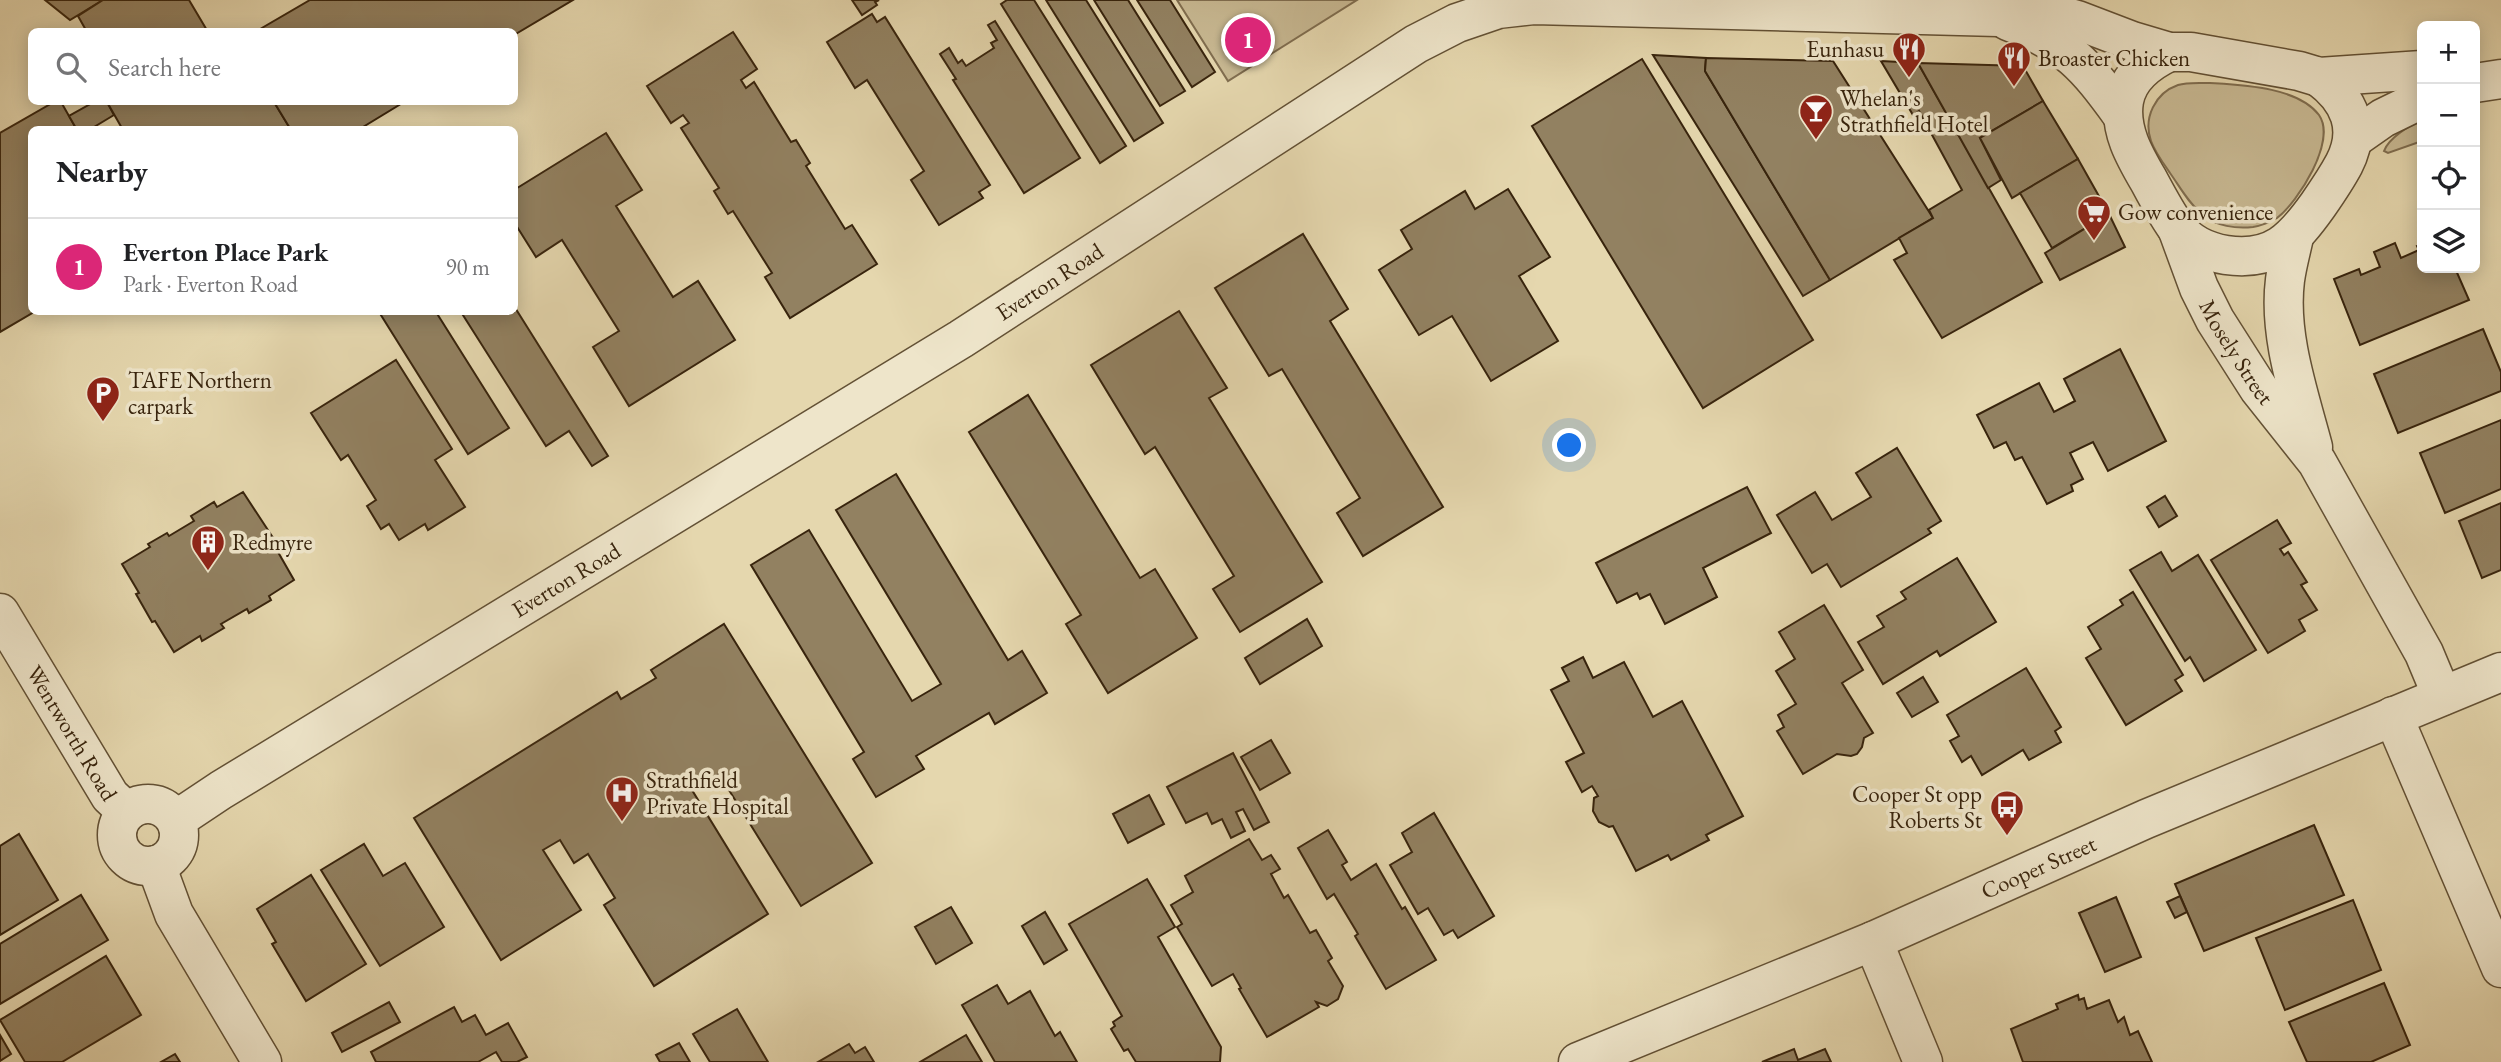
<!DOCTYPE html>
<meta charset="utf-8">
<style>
body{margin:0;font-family:"EB Garamond",serif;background:#f2f2f2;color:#202124}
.controls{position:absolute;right:21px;top:21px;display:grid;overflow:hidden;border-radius:10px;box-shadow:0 4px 18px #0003}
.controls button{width:63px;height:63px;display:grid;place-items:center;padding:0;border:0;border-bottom:2px solid #e0e0e0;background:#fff;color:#202124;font:35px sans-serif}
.you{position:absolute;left:1570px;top:446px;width:24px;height:24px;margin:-18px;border:5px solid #fff;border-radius:50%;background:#1a73e8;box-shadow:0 0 0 10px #1a73e833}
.badge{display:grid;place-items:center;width:46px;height:46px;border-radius:50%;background:#db2777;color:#fff;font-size:23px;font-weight:700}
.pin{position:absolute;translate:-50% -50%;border:4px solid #fff;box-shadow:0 2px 7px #0006}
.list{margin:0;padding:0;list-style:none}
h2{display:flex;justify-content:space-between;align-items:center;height:91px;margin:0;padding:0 28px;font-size:30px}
h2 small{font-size:23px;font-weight:400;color:#757577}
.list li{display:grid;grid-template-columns:46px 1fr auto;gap:21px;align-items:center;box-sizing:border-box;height:98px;padding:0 28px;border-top:2px solid #e0e0e0}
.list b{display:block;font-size:26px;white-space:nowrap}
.list p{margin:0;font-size:23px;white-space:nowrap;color:#757577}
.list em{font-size:23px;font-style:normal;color:#757577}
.icon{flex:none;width:38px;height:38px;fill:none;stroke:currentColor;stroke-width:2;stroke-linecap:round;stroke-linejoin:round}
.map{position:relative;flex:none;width:2501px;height:1062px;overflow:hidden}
.search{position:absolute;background:#fff;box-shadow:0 4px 18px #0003;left:28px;top:28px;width:490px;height:77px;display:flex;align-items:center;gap:18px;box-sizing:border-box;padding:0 24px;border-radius:10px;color:#757577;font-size:26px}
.panel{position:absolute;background:#fff;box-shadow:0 4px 18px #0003;left:28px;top:126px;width:490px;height:189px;border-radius:10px}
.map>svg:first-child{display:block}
</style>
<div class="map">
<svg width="2501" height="1062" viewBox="0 0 2501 1062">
<rect width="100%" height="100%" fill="#e5d7ae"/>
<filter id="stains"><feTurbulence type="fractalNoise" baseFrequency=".00286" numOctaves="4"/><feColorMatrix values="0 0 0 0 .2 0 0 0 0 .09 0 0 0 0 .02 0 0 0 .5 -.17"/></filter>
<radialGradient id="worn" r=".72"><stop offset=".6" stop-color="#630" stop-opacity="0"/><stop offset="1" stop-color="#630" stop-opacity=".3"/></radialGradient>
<g fill="#c8b993" stroke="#806e50" stroke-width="2">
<path d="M1177,0H1357L1228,81Z"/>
<path d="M2210,83C2242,85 2298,87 2319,115C2337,141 2298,202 2277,218C2271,222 2260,226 2253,227C2236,229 2216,226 2203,215C2189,204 2180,187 2170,173C2163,163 2155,152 2151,141C2143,118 2155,93 2178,85C2187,82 2200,83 2210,83Z"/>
<path d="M2422,121V141L2388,153L2384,151C2389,138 2409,125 2422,121Z"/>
</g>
<g fill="#928161" stroke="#38240d" stroke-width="2">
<path d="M45,0H103L70,20Z"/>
<path d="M103,0H189L208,32H87L78,16Z"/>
<path d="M310,0H573L514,35V32H255Z"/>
<path d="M852,0H879L875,2L877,5L862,15Z"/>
<path d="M1007,0H1034L1126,146L1100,163L1001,4Z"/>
<path d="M1046,0H1086L1163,123L1134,141Z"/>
<path d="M1094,0H1128L1185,91L1160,106Z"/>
<path d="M1137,0H1170L1215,72L1192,87Z"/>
<path d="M872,14L877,22L885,17L990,185L979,192L983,198L939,225L911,180L924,171L867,80L855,88L827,42Z"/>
<path d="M995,21L1080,158L1024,193L953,80L956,79L940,54L949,48L958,63L962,60L966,66L994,48L991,43L997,40L988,25Z"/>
<path d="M733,32L757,69L741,80L746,88L754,82L791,142L796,140L810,163L806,166L845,229L852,225L877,264L790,318L765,277L772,273L733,211L728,214L714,191L719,188L681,128L689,123L683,115L671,123L647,86Z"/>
<path d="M1653,55L1706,58L1705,71L1830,280L1803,296Z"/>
<path d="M1706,58L1833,61L1933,218L1830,280L1705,71Z"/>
<path d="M1642,59L1813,340L1703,408L1532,126Z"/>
<path d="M1881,61L1918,63L2042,282L1942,338L1894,260L1907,253L1899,238L1933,218L1929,210L1962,190L1919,111L1913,115Z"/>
<path d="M1918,63L2023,66L2043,101L1980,138L2001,180L1988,188Z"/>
<path d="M2043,101L2078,159L2012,198L1980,138Z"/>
<path d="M54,102H61L77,130H32V312H34L0,332V133Z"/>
<path d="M94,102H107L114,115L89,130H77L69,116Z"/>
<path d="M107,102H274L291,130H123Z"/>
<path d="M274,102H404L358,130H291Z"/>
<path d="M606,133L642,190L616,206L673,297L698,281L735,340L629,406L593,347L619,331L562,240L536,257L514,222V190Z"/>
<path d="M2078,159L2109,214L2052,248L2020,193Z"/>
<path d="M1508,189L1550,257L1519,276L1558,341L1491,381L1452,316L1419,335L1379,270L1412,249L1401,230L1465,191L1475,209Z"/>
<path d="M2109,214L2125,247L2060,280L2045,253Z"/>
<path d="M1303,234L1348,309L1330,321L1443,507L1363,556L1337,513L1360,498L1282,369L1269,376L1215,288Z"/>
<path d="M2395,243L2401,258L2419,250L2417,246L2422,244V268H2455L2469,300L2360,345L2334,279L2359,269L2361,275L2380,267L2374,252Z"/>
<path d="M514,306L608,456L592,466L569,431L546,446L461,312H514Z"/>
<path d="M1179,311L1227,388L1209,398L1322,582L1240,632L1213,589L1234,576L1155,447L1145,454L1091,365Z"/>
<path d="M379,312H436L509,428L468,454Z"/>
<path d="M2483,329L2501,372V391L2398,433L2374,374Z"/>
<path d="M2120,349L2166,441L2108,471L2093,442L2070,453L2083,479L2071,485L2073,491L2047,504L2022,457L2015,460L2006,442L1994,448L1977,415L2039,383L2054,412L2075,401L2064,379Z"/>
<path d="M396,360L452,449L435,460L465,507L428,530L425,524L399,540L389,524L381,529L367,506L376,500L348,455L341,460L311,413Z"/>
<path d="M1028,395L1140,578L1155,569L1197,638L1108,693L1066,624L1081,615L969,432Z"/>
<path d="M2501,420V489L2445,513L2420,453Z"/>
<path d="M1897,448L1941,521L1928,529L1931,533L1841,587L1827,564L1812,573L1777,515L1815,492L1832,520L1871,497L1856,473Z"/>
<path d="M896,474L1008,660L1022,651L1047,693L995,724L989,713L916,756L924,769L876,797L853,759L864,752L751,565L809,530L912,701L941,684L836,510Z"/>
<path d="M1747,487L1771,533L1703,568L1717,597L1665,624L1650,594L1640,599L1637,593L1617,603L1596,563Z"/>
<path d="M243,492L281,550L278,552L294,580L269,596L271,600L249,613L247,609L221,624L224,628L202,641L200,636L174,652L155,621L152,622L136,594L139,593L122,564L150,547L148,544L167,533L169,536L194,521L191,516L214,502L217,507Z"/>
<path d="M2165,496L2177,516L2159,527L2147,507Z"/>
<path d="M2501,503V570L2482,578L2459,521Z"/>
<path d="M2277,520L2291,543L2280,549L2284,555L2288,552L2307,582L2301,585L2317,610L2299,620L2305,631L2268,653L2211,560Z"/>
<path d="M2161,552L2172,571L2198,555L2256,650L2204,681L2190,657L2185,661L2130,570Z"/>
<path d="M1957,558L1996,622L1940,656L1937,651L1883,684L1858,642L1884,627L1877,616L1906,599L1901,592Z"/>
<path d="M2133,592L2183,675L2175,680L2182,691L2126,725L2086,658L2101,649L2088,627L2123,605L2120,600Z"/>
<path d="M1824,605L1863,670L1842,683L1873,733L1864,738L1862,747L1857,754L1851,756L1837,754L1803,774L1777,731L1784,727L1778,715L1796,704L1776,671L1795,659L1779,632Z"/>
<path d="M1307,619L1322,646L1260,684L1245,658Z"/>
<path d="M724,624L872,863L801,906L719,774L692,790L768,914L654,986L604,905L615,898L588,854L574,863L560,840L543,850L581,910L501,960L414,818L617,692L621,699L656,678L651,670Z"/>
<path d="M1583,657L1593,678L1624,662L1653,717L1682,701L1743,816L1706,835L1709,840L1671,860L1668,855L1636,871L1613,826L1609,827L1599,822L1593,811L1594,798L1598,796L1592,786L1582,792L1566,762L1584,753L1551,690L1569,681L1562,668Z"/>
<path d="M2026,668L2061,727L2055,731L2061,742L2029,760L2023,750L1982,775L1971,756L1962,762L1950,741L1959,736L1947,715Z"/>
<path d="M1923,677L1938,702L1912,717L1897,693Z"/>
<path d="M1271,740L1290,773L1260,790L1241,757Z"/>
<path d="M1233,753L1269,822L1254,830L1243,809L1236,812L1245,831L1231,838L1222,819L1212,824L1207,813L1186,823L1167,787Z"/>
<path d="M1149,795L1164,824L1128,843L1113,814Z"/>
<path d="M1434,813L1494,916L1458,938L1453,930L1444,935L1428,908L1418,914L1390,865L1412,852L1402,833Z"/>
<path d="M2314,825L2344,895L2204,951L2175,884Z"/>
<path d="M1328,830L1347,862L1342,865L1351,880L1376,864L1402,909L1405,907L1436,960L1386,989L1355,936L1358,934L1334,894L1327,899L1298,848Z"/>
<path d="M19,834L58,900L0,935V846Z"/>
<path d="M1249,839L1262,860L1271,855L1280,869L1271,874L1284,898L1288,895L1310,933L1316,930L1332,958L1328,961L1343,986L1338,999L1327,1006L1316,1002L1319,1007L1267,1037L1239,989L1241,988L1233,974L1212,986L1177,927L1182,924L1171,905L1193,892L1185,876Z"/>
<path d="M364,844L383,876L405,863L444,927L380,966L321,870Z"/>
<path d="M311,875L366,964L306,1001L272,944L276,942L257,909Z"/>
<path d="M1147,879L1175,927L1158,937L1221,1047L1220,1062H1136L1128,1049L1124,1051L1111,1029L1115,1026L1113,1022L1122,1016L1069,924Z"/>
<path d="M81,895L108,940L0,1004V944Z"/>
<path d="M2180,896L2187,912L2175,918L2167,902Z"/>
<path d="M2116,897L2141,957L2105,972L2079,913Z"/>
<path d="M2353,900L2381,970L2285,1010L2256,938Z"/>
<path d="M951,907L972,943L936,964L915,927Z"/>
<path d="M1045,912L1067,950L1044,964L1022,926Z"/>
<path d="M106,956L141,1015L62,1062H25L0,1020Z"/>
<path d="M2384,983L2410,1045L2371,1062H2307L2289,1022Z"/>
<path d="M997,985L1008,1004L1030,991L1055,1036L1060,1032L1077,1062H995L962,1005Z"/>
<path d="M2078,995L2079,1000L2084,998L2087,1009L2109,1000L2118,1022L2124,1017L2130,1035L2138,1031L2152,1062H2023L2011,1029L2058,1009L2056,1004Z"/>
<path d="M389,1002L400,1022L342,1052L332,1033Z"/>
<path d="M454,1007L462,1022L475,1015L486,1035L508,1023L527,1057L517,1062H502L496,1052L478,1062H376L371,1052Z"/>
<path d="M737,1009L768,1062H710L693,1034Z"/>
<path d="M0,1035L11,1054L0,1061Z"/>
<path d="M966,1035L982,1062H920Z"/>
<path d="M679,1043L690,1062H660L656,1055Z"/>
<path d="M849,1044L855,1053L865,1047L874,1062H818Z"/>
<path d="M1794,1049L1798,1060L1825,1049L1831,1062H1762Z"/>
<path d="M175,1054L180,1062H161Z"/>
</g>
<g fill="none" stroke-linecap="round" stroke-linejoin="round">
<g stroke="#635135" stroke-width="41">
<g id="minor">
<path d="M2008,21C2068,44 2085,64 2122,115"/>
<path d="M2169,52C2148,62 2128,77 2124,101C2119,130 2135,157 2149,181C2157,196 2166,213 2176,227C2188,243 2207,252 2226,255C2273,262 2293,240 2318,205C2327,192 2336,179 2344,164C2362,129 2350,100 2319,77"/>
<path d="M2475,83L2501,79"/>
<path d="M2353,139L2383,118L2422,99"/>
<path id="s1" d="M2177,228L2199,288L2215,320L2259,389L2317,462L2424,653L2442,696"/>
<path d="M2294,237C2291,251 2287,265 2285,280C2278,335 2299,394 2313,447"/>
<path id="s2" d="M0,613L110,796L127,812"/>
<path d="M2393,716L2501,968"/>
<circle cx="148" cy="835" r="31"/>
<path id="s3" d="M176,820L221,790L961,339L1416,44L1457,23L1498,9L1534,5L1998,17L2037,14L2059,15L2077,20L2132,41L2169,52H2191L2299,71L2319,77L2422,70"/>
<path d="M156,865L174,914L262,1062"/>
<path d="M1873,941L1923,1062"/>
<path id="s4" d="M1578,1062L1873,941L2146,819L2501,672"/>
</g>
</g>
<use href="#minor" stroke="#eee5ca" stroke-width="38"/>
</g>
<defs>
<g id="restaurant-pin" transform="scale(1.75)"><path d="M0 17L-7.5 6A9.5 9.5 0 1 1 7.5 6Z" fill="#8f2418" stroke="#eee5ca"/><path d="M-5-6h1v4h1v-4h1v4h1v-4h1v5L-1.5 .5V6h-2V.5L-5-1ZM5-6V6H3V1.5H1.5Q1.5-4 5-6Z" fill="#fff"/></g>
<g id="bar-pin" transform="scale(1.75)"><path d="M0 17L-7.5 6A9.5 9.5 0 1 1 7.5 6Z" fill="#8f2418" stroke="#eee5ca"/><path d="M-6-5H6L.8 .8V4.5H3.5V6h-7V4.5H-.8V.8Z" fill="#fff"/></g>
<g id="supermarket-pin" transform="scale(1.75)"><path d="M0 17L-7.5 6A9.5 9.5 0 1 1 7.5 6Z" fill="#8f2418" stroke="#eee5ca"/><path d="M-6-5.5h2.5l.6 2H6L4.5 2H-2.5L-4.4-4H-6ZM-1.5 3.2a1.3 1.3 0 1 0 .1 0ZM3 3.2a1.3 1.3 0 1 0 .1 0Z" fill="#fff"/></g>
<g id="parking-pin" transform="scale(1.75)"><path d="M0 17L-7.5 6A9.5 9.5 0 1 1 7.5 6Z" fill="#8f2418" stroke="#eee5ca"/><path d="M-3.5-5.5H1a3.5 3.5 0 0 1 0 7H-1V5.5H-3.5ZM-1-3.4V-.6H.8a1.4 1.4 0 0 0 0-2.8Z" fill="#fff"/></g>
<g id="building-pin" transform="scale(1.75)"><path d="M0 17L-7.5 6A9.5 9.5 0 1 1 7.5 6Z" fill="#8f2418" stroke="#eee5ca"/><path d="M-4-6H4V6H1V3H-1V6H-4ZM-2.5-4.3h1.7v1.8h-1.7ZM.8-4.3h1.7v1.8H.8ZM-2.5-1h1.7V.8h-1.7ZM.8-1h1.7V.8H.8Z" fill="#fff"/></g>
<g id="hospital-pin" transform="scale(1.75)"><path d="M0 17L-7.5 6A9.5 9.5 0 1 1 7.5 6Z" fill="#8f2418" stroke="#eee5ca"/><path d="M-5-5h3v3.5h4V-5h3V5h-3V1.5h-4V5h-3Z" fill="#fff"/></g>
<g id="bus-pin" transform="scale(1.75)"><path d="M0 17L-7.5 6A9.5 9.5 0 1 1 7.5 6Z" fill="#8f2418" stroke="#eee5ca"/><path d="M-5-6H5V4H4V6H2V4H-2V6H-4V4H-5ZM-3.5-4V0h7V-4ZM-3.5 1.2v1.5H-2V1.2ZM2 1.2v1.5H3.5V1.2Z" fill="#fff"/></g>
</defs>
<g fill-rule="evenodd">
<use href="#restaurant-pin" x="1909" y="49"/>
<use href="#restaurant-pin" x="2014" y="58"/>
<use href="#bar-pin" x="1816" y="111"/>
<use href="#supermarket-pin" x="2094" y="212"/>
<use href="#parking-pin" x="103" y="393"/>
<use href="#building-pin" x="208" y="542"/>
<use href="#hospital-pin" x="622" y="793"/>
<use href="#bus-pin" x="2007" y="807"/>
</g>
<g text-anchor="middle" stroke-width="7" stroke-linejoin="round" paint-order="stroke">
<g font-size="23" fill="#38240d" stroke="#eee5ca" text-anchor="start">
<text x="1884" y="57" text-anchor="end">Eunhasu</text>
<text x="2038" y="66">Broaster Chicken</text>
<text x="1840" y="106">Whelan's<tspan x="1840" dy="26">Strathfield Hotel</tspan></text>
<text x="2118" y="220">Gow convenience</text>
<text x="128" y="388">TAFE Northern<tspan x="128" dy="26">carpark</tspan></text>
<text x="232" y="550">Redmyre</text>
<text x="646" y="788">Strathfield<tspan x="646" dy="26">Private Hospital</tspan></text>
<text x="1982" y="802" text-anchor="end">Cooper St opp<tspan x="1982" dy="26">Roberts St</tspan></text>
</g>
<g font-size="23" fill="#38240d" stroke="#eee5ca">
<text dy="8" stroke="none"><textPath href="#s3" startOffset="1026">Everton Road</textPath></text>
<text dy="8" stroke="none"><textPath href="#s1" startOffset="138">Mosely Street</textPath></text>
<text dy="8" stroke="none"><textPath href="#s3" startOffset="458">Everton Road</textPath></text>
<text dy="8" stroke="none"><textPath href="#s2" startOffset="140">Wentworth Road</textPath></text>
<text dy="8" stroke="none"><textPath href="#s4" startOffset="500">Cooper Street</textPath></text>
</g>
</g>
<rect width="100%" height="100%" filter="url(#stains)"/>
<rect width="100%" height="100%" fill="url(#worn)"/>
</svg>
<div class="controls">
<button>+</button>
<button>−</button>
<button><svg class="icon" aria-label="locate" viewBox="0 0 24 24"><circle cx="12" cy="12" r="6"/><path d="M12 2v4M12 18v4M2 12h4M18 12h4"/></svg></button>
<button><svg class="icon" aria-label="layers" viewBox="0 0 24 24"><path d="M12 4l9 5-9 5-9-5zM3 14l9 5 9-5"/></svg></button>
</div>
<div class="you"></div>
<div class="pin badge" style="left:1248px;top:40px">1</div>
<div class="search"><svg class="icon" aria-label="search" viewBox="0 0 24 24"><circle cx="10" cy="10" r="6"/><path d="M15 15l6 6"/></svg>Search here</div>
<section class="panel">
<h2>Nearby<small></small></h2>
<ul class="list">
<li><span class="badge">1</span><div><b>Everton Place Park</b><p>Park · Everton Road</p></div><em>90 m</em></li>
</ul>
</section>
</div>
